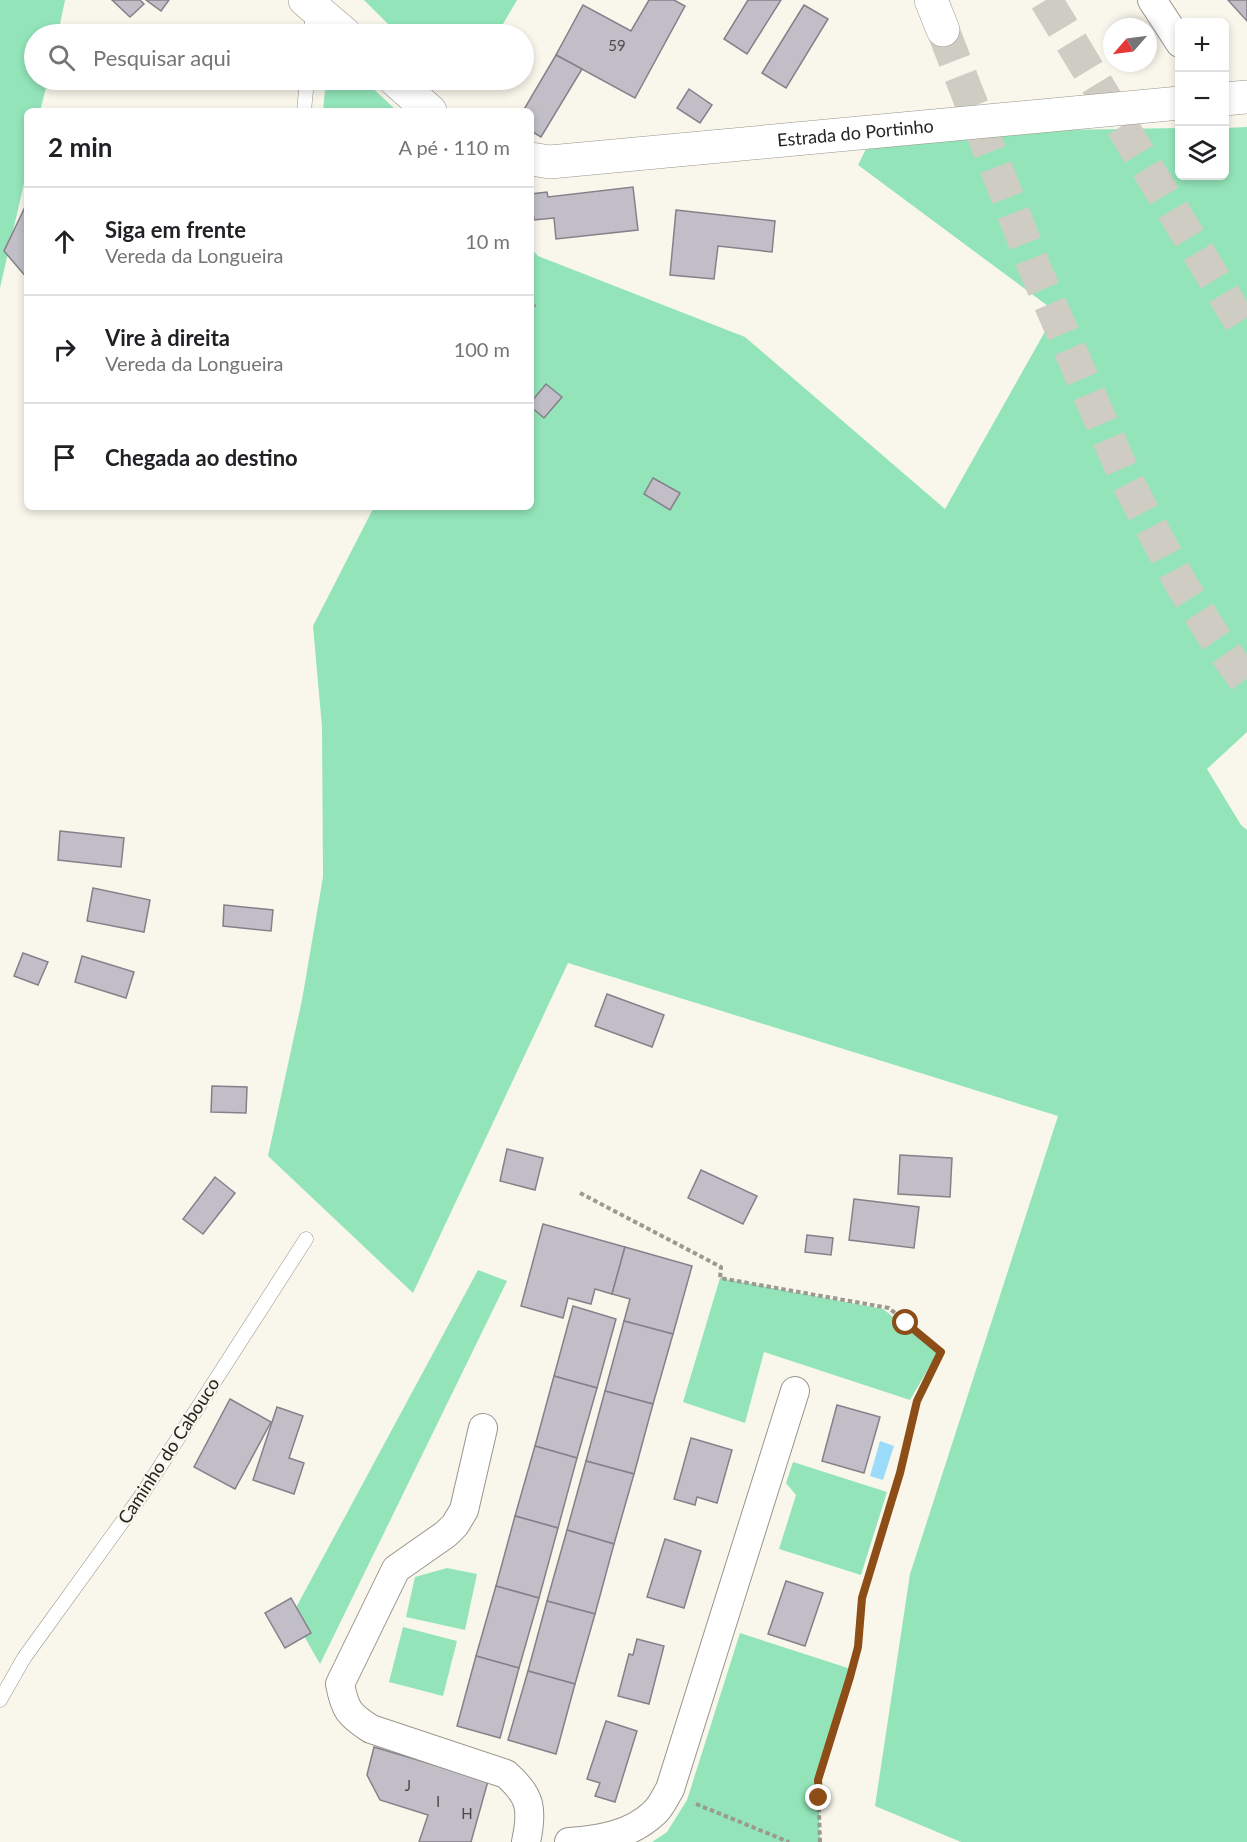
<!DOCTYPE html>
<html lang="pt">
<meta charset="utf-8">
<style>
body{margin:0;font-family:Lato,sans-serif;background:#f2f2f2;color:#202124}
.controls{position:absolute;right:18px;top:18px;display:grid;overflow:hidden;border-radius:9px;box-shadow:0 3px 9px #0003}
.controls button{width:54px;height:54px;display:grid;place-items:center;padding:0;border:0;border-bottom:2px solid #e0e0e0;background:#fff;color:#202124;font:30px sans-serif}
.compass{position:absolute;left:1103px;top:18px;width:54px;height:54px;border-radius:50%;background:#fff;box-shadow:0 3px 9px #0003;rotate:242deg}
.stop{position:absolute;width:18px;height:18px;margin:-14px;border:4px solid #8d4d16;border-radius:50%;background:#fff}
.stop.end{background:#8d4d16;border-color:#fff;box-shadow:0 2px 6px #0008}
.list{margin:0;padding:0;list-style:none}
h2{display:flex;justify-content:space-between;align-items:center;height:78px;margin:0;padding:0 24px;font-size:26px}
h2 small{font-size:20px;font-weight:400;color:#757577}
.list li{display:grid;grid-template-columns:39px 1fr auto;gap:18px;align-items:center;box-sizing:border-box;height:108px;padding:0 24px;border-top:2px solid #e0e0e0}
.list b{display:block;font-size:22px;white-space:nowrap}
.list p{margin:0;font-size:20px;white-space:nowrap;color:#757577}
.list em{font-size:20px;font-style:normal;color:#757577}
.icon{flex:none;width:33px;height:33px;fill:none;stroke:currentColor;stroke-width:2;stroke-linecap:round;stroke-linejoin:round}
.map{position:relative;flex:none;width:1247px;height:1842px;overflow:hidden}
.search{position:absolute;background:#fff;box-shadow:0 3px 9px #0003;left:24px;top:24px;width:510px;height:66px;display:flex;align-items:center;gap:15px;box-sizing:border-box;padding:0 21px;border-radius:33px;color:#757577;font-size:22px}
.panel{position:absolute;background:#fff;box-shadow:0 3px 9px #0003;left:24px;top:108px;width:510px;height:402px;border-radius:9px}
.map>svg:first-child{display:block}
</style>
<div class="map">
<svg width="1247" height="1842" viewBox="0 0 1247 1842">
<rect width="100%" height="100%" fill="#f9f6ec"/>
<g fill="#93e5b9">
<path d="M0,0H65L58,34H34V80H48L40,111H27V170L0,288Z"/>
<path d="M364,0H517L497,34H398Z"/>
<path d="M326,80H364L397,111H323Z"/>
<path d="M1247,127V732L1207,769L1241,825L1247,830V1842H961L875,1806L910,1574L1058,1116L568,963L413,1293L268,1156L302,1000L323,877L322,727L313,626L374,507H531V248L538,256L745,337L945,509L1056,312L858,165L874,133L1179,128L1180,176H1224L1225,128Z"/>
<path d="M478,1270L507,1281L320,1664L292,1615Z"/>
<path d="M720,1278L883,1309L938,1352L910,1400L764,1352L745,1423L683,1402Z"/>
<path d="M793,1462L887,1492L861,1575L779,1549L796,1495L786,1483Z"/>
<path d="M447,1568L477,1574L465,1630L406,1617L415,1577Z"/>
<path d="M403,1627L457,1641L443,1696L389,1682Z"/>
<path d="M740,1633L851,1669L849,1682L818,1780L820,1842H652L667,1832L687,1800Z"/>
</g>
<path fill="#9ddbfb" d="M880,1441L894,1446L883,1480L870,1476Z"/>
<g fill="#c1bec7" stroke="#84818a" stroke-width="1.5">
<path d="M112,0H140L144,4L130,17Z"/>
<path d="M146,0H169L161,11Z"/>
<path d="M649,0H674L685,6L635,98L556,55L583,5L631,31Z"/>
<path d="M748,0H781L747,54L724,39Z"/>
<path d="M1228,0H1247V21Z"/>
<path d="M804,5L828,19L786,88L762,73Z"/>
<path d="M556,55L582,69L541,137L531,131V111H523Z"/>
<path d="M689,89L712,105L700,123L677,108Z"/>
<path d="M633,187L638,230L556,239L554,218L534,220L531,194L547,192L548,197Z"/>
<path d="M26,205L27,206V278L4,251Z"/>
<path d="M676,210L775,221L772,252L718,246L714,279L670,275Z"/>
<path d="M546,384L562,397L544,418L531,407V402Z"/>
<path d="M653,478L680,493L670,510L644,494Z"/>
<path d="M60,831L124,838L121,867L58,860Z"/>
<path d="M93,888L150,900L144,932L87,921Z"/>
<path d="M224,905L273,910L271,931L223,926Z"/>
<path d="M23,953L48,962L38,985L14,976Z"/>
<path d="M82,956L134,972L126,998L75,982Z"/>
<path d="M607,994L664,1015L652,1047L595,1026Z"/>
<path d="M212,1086L247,1087L246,1113L211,1112Z"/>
<path d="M507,1149L543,1158L535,1190L500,1181Z"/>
<path d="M900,1155L952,1158L950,1197L898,1194Z"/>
<path d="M701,1170L757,1196L743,1224L688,1198Z"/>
<path d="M215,1177L235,1193L203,1234L183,1219Z"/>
<path d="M854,1199L919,1207L914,1248L849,1240Z"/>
<path d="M543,1224L625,1247L612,1294L595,1289L591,1304L568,1298L563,1318L521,1306Z"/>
<path d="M807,1235L833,1238L831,1255L805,1252Z"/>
<path d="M625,1247L692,1266L673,1334L624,1321L630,1299L612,1294Z"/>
<path d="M573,1306L616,1319L597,1388L554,1376Z"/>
<path d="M624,1321L673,1334L653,1404L605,1391Z"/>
<path d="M554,1376L597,1388L577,1458L535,1446Z"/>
<path d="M605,1391L653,1404L634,1474L586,1461Z"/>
<path d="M230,1399L271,1422L235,1489L194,1467Z"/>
<path d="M837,1405L880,1417L864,1473L822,1461Z"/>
<path d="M277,1407L303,1416L289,1458L304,1463L294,1494L253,1480Z"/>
<path d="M691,1438L732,1450L717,1503L697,1497L695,1505L674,1499Z"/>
<path d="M535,1446L577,1458L558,1528L515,1516Z"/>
<path d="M586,1461L634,1474L614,1544L567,1530Z"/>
<path d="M515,1516L558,1528L539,1598L496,1586Z"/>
<path d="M567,1530L614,1544L595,1614L547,1601Z"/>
<path d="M665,1539L701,1551L684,1608L647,1597Z"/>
<path d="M786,1581L823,1593L805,1646L768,1634Z"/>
<path d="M496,1586L539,1598L519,1668L476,1656Z"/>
<path d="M291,1598L311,1633L285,1648L265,1613Z"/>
<path d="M547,1601L595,1614L575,1684L528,1671Z"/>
<path d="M637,1639L664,1646L649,1704L618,1696L629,1654L633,1655Z"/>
<path d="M476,1656L519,1668L500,1738L457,1726Z"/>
<path d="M528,1671L575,1684L556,1754L508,1740Z"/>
<path d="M606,1721L637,1731L615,1802L595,1796L600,1783L587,1779Z"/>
<path d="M374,1747L488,1781L471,1842H419L428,1815L380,1800L367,1775Z"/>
</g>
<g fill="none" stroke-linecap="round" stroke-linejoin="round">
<g stroke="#cfccc3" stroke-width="33" stroke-dasharray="33 16" stroke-linecap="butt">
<path d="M1046,0L1247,333"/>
<path d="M943,30L1035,269L1126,479L1181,584L1213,635L1247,683"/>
</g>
<g stroke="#98958c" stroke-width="15">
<g id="lane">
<path d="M311,34L313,9"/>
<path d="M304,111L307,80"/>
<path d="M0,1700L24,1658L141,1496L306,1239"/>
</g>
</g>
<g stroke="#98958c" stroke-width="30">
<g id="street">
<path d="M1152,0L1180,43"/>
<path d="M483,1428L464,1510L455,1525L446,1534L396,1569L340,1684C345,1710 349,1715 371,1729L506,1774C531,1796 533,1809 526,1842"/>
<path d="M569,1842C599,1840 631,1835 654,1813C661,1807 665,1797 670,1789L795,1391"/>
</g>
</g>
<g stroke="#98958c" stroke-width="34">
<g id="secondary">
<path d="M305,0L345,34"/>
<path d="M395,80L430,111"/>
<path d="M1224,99L1247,97"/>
<path id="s1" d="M531,159L550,162L1180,103"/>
</g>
</g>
<g stroke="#98958c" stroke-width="34">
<path id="highway" d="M931,0L943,30"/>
</g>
<g stroke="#9b9992" stroke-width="4" stroke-dasharray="4.5 3" stroke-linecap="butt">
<path d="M531,303L534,306L531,311"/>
<path d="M580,1193L721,1267L720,1278L889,1308L941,1352L917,1401L900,1473L862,1598L858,1647L818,1780L820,1842"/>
<path d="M696,1804L789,1842"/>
</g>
<use href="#lane" stroke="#fff" stroke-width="14"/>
<use href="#street" stroke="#fff" stroke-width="28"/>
<use href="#secondary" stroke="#fff" stroke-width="33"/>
<use href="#highway" stroke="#fff" stroke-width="33"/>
</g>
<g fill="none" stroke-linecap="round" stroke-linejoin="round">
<path stroke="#8d4d16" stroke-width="8" d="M819,1798L818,1780L850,1677L858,1647L862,1598L900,1473L917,1401L941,1352L906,1323"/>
</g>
<g text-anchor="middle" stroke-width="4.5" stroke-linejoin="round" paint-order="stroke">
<g font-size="15" fill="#4d4a4a">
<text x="617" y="51">59</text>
<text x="408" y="1791">J</text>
<text x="438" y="1807">I</text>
<text x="467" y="1819">H</text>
</g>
<g font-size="18" fill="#262421" stroke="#f9f6ec">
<text dy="6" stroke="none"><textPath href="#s1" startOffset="326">Estrada do Portinho</textPath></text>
<text transform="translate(169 1451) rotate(-57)" y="6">Caminho do Cabouco</text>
</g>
</g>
</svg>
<div class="controls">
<button>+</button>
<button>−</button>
<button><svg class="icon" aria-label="layers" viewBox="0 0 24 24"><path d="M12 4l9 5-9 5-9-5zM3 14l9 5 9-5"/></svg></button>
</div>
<svg class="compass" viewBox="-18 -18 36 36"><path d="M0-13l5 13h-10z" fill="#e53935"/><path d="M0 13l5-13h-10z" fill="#757577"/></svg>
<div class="stop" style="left:906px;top:1323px"></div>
<div class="stop end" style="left:819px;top:1798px"></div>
<div class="search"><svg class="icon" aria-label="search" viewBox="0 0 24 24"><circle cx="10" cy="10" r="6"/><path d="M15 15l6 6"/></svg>Pesquisar aqui</div>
<section class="panel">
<h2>2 min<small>A pé · 110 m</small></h2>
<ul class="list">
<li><svg class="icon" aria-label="ahead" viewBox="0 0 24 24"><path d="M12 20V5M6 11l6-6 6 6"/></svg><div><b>Siga em frente</b><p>Vereda da Longueira</p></div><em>10 m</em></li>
<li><svg class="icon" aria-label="right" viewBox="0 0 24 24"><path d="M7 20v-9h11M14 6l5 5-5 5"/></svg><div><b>Vire à direita</b><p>Vereda da Longueira</p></div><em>100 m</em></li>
<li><svg class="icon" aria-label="arrive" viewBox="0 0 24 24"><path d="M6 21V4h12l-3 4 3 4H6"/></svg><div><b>Chegada ao destino</b></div></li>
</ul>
</section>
</div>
